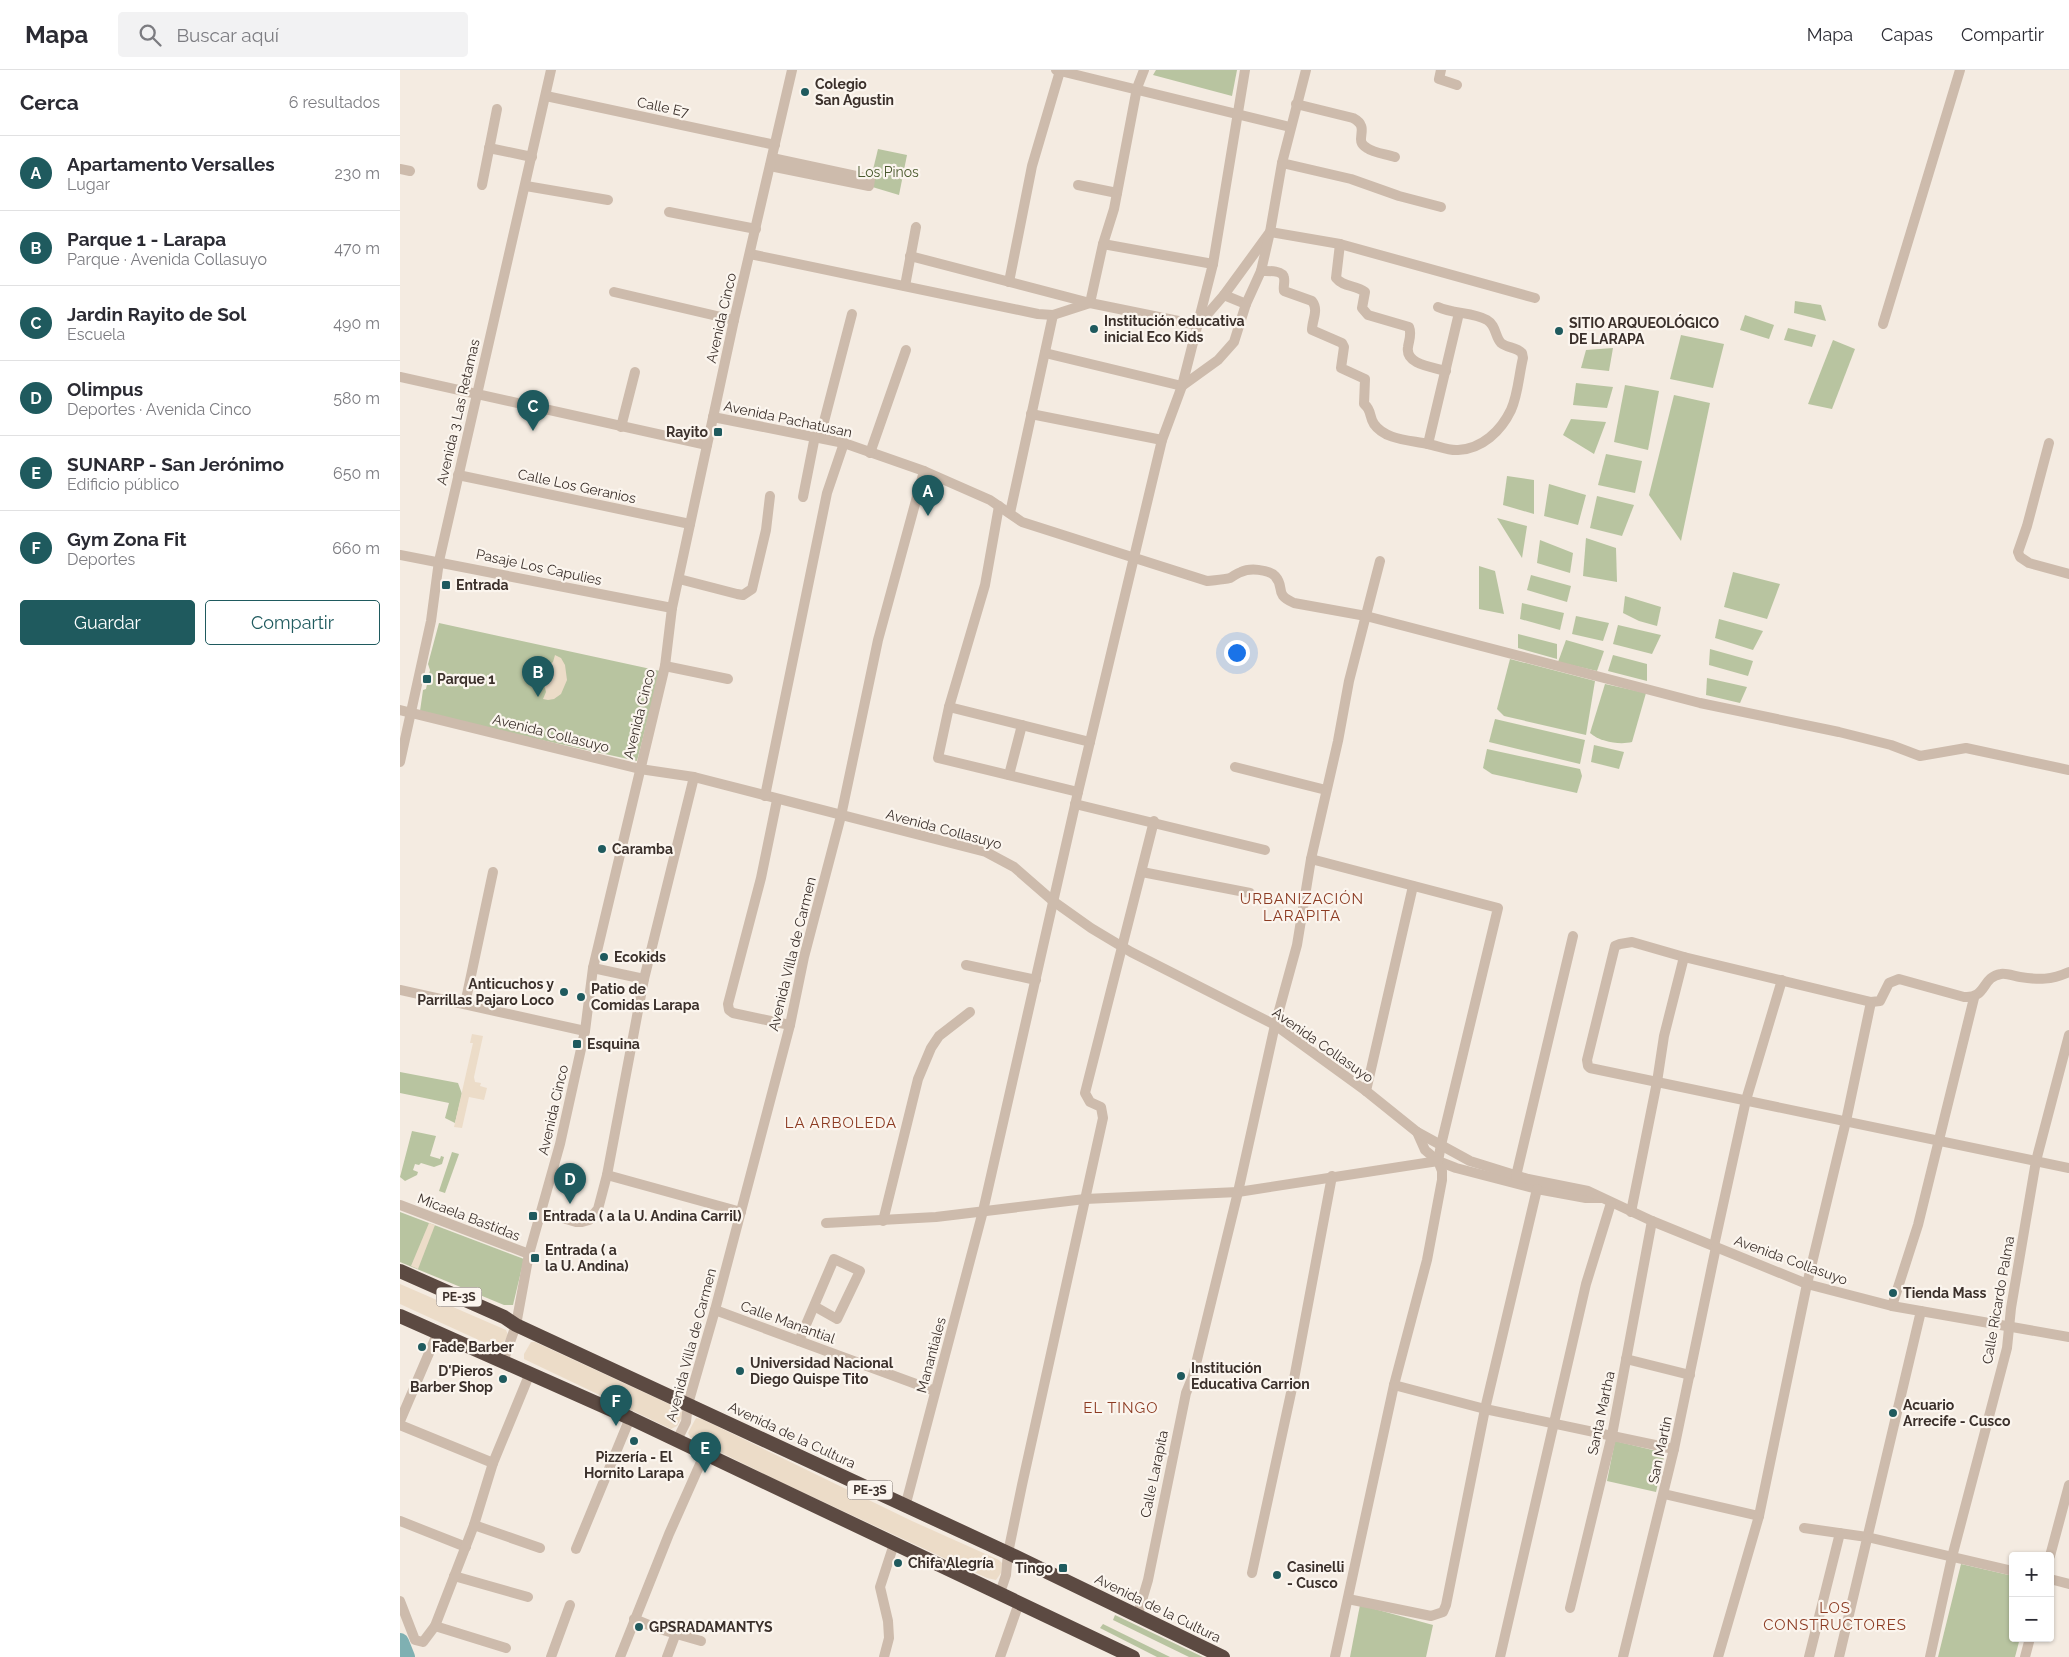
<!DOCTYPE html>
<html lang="es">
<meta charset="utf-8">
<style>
body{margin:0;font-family:Raleway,sans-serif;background:#f2f2f3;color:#2b2b33}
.controls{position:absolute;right:15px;bottom:15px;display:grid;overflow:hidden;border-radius:5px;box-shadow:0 1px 4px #0004}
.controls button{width:45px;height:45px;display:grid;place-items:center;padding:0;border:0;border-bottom:1px solid #e1e1e2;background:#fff;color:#2b2b33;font:25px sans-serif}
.you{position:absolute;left:836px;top:582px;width:18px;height:18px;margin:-12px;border:4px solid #fff;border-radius:50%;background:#1a73e8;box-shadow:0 0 0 8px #1a73e833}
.badge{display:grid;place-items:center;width:32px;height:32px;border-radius:50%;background:#1f5a5e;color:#fff;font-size:16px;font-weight:700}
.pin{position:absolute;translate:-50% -41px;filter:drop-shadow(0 1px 2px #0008)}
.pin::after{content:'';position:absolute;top:26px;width:18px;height:15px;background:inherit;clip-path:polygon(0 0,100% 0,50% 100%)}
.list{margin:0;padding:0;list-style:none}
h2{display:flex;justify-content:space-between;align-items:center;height:65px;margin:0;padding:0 20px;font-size:21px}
h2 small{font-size:16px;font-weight:400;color:#7c7c81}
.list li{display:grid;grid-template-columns:32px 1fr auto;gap:15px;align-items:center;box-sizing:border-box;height:75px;padding:0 20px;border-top:1px solid #e1e1e2}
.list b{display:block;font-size:19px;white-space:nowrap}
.list p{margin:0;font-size:16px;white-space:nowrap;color:#7c7c81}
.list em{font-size:16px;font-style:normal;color:#7c7c81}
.actions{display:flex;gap:10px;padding:15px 20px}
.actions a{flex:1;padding:11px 0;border:1px solid #1f5a5e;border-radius:5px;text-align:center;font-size:18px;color:#1f5a5e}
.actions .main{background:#1f5a5e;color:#fff}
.icon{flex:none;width:28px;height:28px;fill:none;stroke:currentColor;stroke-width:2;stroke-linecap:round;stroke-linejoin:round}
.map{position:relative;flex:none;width:1669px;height:1587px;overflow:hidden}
header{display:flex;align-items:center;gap:30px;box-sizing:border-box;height:70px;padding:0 25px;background:#fff;border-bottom:1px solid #e1e1e2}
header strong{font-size:24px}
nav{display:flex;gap:28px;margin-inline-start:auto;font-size:18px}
.search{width:350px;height:45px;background:#f2f2f3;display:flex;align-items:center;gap:12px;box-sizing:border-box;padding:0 18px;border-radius:5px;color:#7c7c81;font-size:19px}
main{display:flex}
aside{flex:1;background:#fff}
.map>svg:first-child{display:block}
</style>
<header>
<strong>Mapa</strong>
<div class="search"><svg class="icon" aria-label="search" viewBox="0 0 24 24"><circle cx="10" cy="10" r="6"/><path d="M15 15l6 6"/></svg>Buscar aquí</div>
<nav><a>Mapa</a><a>Capas</a><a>Compartir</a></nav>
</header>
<main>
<aside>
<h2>Cerca<small>6 resultados</small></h2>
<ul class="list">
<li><span class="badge">A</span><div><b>Apartamento Versalles</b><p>Lugar</p></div><em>230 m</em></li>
<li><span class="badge">B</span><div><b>Parque 1 - Larapa</b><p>Parque · Avenida Collasuyo</p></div><em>470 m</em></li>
<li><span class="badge">C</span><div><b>Jardin Rayito de Sol</b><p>Escuela</p></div><em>490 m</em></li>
<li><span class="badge">D</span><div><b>Olimpus</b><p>Deportes · Avenida Cinco</p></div><em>580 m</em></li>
<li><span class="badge">E</span><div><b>SUNARP - San Jerónimo</b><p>Edificio público</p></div><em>650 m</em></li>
<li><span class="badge">F</span><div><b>Gym Zona Fit</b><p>Deportes</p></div><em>660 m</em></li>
</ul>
<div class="actions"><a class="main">Guardar</a><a>Compartir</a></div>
</aside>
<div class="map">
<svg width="1669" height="1587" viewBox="0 0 1669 1587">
<rect width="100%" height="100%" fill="#f4ebe1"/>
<g fill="#b8c4a0">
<path d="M756,0H837L832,26L753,5Z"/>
<path d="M478,79L507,85L499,125L469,116Z"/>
<path d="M1395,231L1421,235L1426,251L1394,243Z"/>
<path d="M1345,245L1374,255L1369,269L1340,260Z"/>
<path d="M1388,258L1416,265L1412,277L1384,270Z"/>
<path d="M1281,265L1324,274L1313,318L1270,309Z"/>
<path d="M1433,270L1455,279L1432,339L1408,334Z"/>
<path d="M1213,278L1209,301L1181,298L1186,280Z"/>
<path d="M1176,313L1213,317L1207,338L1173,335Z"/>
<path d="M1225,315L1259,321L1248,380L1214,372Z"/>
<path d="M1274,325L1310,333L1281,471L1249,425Z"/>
<path d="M1171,349L1206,352L1194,384L1163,365Z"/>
<path d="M1206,384L1242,391L1235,423L1198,415Z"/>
<path d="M1107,406L1134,410V444L1103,435Z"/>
<path d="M1149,414L1186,425L1178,455L1144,446Z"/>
<path d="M1197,426L1234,435L1222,466L1190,458Z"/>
<path d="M1097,448L1127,456L1122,488Z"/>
<path d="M1186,468L1216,478L1217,512L1183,506Z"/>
<path d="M1140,470L1173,483L1170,503L1137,493Z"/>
<path d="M1079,496L1095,501L1104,544L1079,539Z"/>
<path d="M1333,502L1380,514L1367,549L1324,537Z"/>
<path d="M1131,505L1171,516L1167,532L1127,520Z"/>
<path d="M1225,526L1261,537L1257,556L1239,551L1223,543Z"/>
<path d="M1122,533L1164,543L1160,560L1120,549Z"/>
<path d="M1176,546L1209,553L1203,571L1172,564Z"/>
<path d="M1319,549L1363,561L1353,580L1315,568Z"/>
<path d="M39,553L260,601L237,691L132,668L20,641L23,620L26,619L30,600L28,594Z"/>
<path d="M1218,555L1261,565L1252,584L1213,574Z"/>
<path d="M1118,564L1157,574V589L1118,578Z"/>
<path d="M1166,570L1204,581L1197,601L1158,592Z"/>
<path d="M1310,579L1353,591L1348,606L1309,595Z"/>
<path d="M1213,585L1247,594V611L1208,601Z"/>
<path d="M1110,589L1195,611L1186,665L1104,646L1097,639Z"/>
<path d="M1307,608L1347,617L1340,633L1306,625Z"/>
<path d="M1205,614L1246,623L1232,672C1220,675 1200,672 1190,663Z"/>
<path d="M1095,649L1185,670L1180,694L1089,672Z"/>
<path d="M1194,675L1224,682L1219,699L1191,692Z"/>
<path d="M1087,679L1180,699L1182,706L1177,723L1092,704L1083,698Z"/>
<path d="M0,1002L58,1013L62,1024L55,1053L45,1048L49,1033L0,1023Z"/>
<path d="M12,1061L36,1066L30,1086L40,1089L41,1086L44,1087L42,1094L34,1097L21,1093L19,1095L15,1094L13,1100L18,1102L17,1105L5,1111L0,1107Z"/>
<path d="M52,1082L59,1084L45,1123L39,1121Z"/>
<path d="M0,1142L124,1189L113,1235H104L0,1192Z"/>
<path d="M1215,1371L1265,1383L1256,1422L1207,1411Z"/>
<path d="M1561,1494L1613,1506V1568H1620L1615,1587H1538Z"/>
<path d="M960,1535L1033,1555L1026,1587H950Z"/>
<path d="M715,1545L803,1587H789L713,1550Z"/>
<path d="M703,1554L770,1587H757L700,1558Z"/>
</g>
<g fill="#ecdcc8">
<path d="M155,585L161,588L165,595L167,610L161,624L154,629L148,630L143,629L146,622L142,606L145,598L153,592Z"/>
<path d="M72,964L83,966L74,1007L75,1012L81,1013L80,1016L87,1018L84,1030L69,1027L62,1058L54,1057L73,973H70Z"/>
<path d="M29,1153L35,1155L18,1199L11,1196Z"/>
<path d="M0,1214L106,1260L108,1265L103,1274L99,1278H96L0,1234Z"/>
<path d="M131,1272H135L278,1338L283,1343L282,1347L277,1356L271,1359L126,1290L124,1289V1284Z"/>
<path d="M296,1348L302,1349L512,1451L599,1490L602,1493L601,1503L596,1510L587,1508L374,1409L290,1367L288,1363Z"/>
</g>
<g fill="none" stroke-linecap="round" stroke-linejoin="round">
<path stroke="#7fb0b2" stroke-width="18" d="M0,1572L6,1587"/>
<g stroke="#cdbbac" stroke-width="10">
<path d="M656,0L890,57"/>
<path d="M1041,0L1039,9L1057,15"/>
<path d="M146,26L375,75"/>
<path d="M896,34L953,48C972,58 952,70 967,78C974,83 986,84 995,87"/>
<path d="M89,78L132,87"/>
<path d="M882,93L951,109L999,126L1041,137"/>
<path d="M370,96L469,116L470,109L372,88"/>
<path d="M0,99L10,101"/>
<path d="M82,115L97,39"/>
<path d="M678,115L717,123"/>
<path d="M126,116L208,130"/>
<path d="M269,142L356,159"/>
<path d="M703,174L813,194"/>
<path d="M940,174L936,208C943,217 956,215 965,222L962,238L968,245L1009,257C1012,264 1009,270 1008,277C1005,295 1033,297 1046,301"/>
<path d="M350,184L638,244L653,245L690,233L703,174L714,139L737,18L744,0"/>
<path d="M510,186L690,233L798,255L824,225L870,162L882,93L906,0"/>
<path d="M861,201C867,201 883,200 884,208C885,212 883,217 884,221L912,231C919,240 912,250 912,260L942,273L944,277L941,298L965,309L964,334C972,340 969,347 974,354C985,370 1010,370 1028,374L1059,243"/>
<path d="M609,212L632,96L660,1"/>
<path d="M505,216L516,157"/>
<path d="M214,222L334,250"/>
<path d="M824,225L846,234"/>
<path d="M1483,254L1560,0"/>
<path d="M645,283L782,316L818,290L834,272L846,234L861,201L870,162L940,174L1135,228"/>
<path d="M0,307L307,375"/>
<path d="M631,344L762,370"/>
<path d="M313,347L444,373L524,401L590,430L622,452L807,511C814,510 823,510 830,508C834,506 837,503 841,502C849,498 868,499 875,506C886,518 873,524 894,533L966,546L1300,633L1439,662L1491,675L1520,686L1566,678L1669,700"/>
<path d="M221,357L235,302"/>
<path d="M420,367L452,244"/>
<path d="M1649,373L1627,456L1618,482L1620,487L1629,493L1669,504"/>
<path d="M1028,374C1038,376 1049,381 1058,380C1082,379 1101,361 1111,340C1118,325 1119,304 1123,288L1122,283C1116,277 1107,278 1101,273C1095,267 1096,255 1087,250C1073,242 1053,244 1038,237"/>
<path d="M470,383L506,280"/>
<path d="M58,405L290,454"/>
<path d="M403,427L415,366"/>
<path d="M599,436L585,515L549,637L538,688L678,722"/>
<path d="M610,443L653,245"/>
<path d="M0,485L272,538"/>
<path d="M279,509L337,524L343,525L352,519L366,460L370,426"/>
<path d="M265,596L328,609"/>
<path d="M549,637L690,672"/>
<path d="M0,640L240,699L294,707L586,782L614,797L653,831L691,858L731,882L875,955L966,1021L1017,1062L1025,1080L1038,1091L1056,1098L1137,1119L1186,1128H1201"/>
<path d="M0,692L31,551L39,491L151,0"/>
<path d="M835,697L926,720"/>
<path d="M609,705L622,655"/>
<path d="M365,726L427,423L444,373"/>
<path d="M377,730L361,808L328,934L329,940L333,943L390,955"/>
<path d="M675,734L865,780"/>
<path d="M911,789L1098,838L1041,1075L1038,1091L1042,1101V1110L1027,1190L994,1315L935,1587"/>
<path d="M742,802L850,823"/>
<path d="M566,895L636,910"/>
<path d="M193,898L244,909"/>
<path d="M1669,902C1651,910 1639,910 1620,907C1614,906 1606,903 1601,904C1581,907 1587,929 1564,927L1499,909L1489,913L1480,931L1471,932L1284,887L1232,872L1220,874L1215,876L1187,990L1188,996L1190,998L1669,1098"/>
<path d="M0,920L185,961"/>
<path d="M65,934L93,802"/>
<path d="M966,1021L1013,816"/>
<path d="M1017,1062L1070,1091L1128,1109L1188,1121L1252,1151L1407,1214L1492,1236L1669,1267"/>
<path d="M207,1105L341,1142"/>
<path d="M1116,1106L1173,866"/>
<path d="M0,1135L129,1184"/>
<path d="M142,1142L176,1152H182L189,1150L198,1139L207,1105L244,909L294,707"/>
<path d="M1231,1142L1257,1012L1264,966L1284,887"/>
<path d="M483,1151L518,1009L531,978L539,966L570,942"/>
<path d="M426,1153L536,1147L685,1129L838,1122L1038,1091"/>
<path d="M1314,1176L1346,1030L1382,910"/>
<path d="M1492,1236L1518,1155L1574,928"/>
<path d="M315,1240L535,1321"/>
<path d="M399,1271L434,1189L460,1201L437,1249L414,1236"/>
<path d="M1226,1289L1290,1305"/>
<path d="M103,1292L116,1255L129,1184L160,1074L185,961L193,898L265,596L272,538L334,250L392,0"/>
<path d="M994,1315L1085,1339L1274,1379"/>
<path d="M0,1351L38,1262"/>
<path d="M0,1355L93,1393"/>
<path d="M277,1370L286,1352L288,1334L315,1240L390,955L404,887L441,746L478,570L524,401"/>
<path d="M1264,1424L1359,1446"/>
<path d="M505,1437L583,1141L678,722L762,370L782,316L813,194L845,0"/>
<path d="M0,1451L66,1477"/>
<path d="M74,1455L140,1478"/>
<path d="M1404,1458L1467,1467L1613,1501"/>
<path d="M176,1479L230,1348"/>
<path d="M1650,1486L1669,1415"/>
<path d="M852,1503L894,1309L932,1106"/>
<path d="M54,1506L128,1527"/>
<path d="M1650,1509L1669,1514"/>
<path d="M600,1523L606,1505L608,1483L622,1415L703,1048L701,1037L690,1032L685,1023L754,751"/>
<path d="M948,1529L1031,1546L1043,1542L1046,1535L1085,1339L1137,1119"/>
<path d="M0,1531L15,1570L23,1572L35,1556L74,1455L93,1393L130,1303"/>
<path d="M1170,1538L1212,1365L1252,1151"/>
<path d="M737,1547L748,1510L786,1323L793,1306L838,1122L875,955L897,875L911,789L938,671L949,611L980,491"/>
<path d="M234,1549L256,1558L301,1571"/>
<path d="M35,1556L106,1578"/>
<path d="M151,1587L170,1535"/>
<path d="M220,1587L269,1464L305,1383"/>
<path d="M267,1587L276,1563"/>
<path d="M484,1587L489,1568L488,1551L480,1517L494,1474"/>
<path d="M600,1587L619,1533"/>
<path d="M1100,1587L1186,1214L1211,1133"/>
<path d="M1223,1587L1274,1379L1316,1177"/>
<path d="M1318,1587L1359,1446L1407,1214L1446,1051L1471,932"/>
<path d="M1409,1587L1440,1463"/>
<path d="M1439,1587L1521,1241"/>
<path d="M1530,1587L1552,1487L1607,1278L1611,1238L1636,1091L1669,965"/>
<path d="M1625,1587L1630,1568"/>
</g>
<g stroke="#5c4a42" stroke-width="14">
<path d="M0,1201L104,1247L116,1255L608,1483L823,1587"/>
<path d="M0,1246L230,1348L733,1587"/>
</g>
</g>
<g fill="#1f5a5e" stroke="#fbf5ee" stroke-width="2">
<circle cx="405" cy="22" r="5"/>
<circle cx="694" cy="259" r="5"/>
<circle cx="1159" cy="261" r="5"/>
<rect x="313" y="357" width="10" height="10" rx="2.5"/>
<rect x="41" y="510" width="10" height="10" rx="2.5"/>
<rect x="22" y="604" width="10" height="10" rx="2.5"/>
<circle cx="202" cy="779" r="5"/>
<circle cx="204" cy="887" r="5"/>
<circle cx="164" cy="922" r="5"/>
<circle cx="181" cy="927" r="5"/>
<rect x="172" y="969" width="10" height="10" rx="2.5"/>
<rect x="128" y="1141" width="10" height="10" rx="2.5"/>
<rect x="130" y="1183" width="10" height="10" rx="2.5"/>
<circle cx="1493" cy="1223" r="5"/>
<circle cx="22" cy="1277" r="5"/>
<circle cx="340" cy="1301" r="5"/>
<circle cx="781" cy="1306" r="5"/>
<circle cx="103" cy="1309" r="5"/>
<circle cx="1493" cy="1343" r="5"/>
<circle cx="234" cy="1371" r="5"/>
<circle cx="498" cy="1493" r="5"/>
<rect x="658" y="1493" width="10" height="10" rx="2.5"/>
<circle cx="877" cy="1505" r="5"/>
<circle cx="239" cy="1557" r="5"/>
</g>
<g text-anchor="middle" stroke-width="4.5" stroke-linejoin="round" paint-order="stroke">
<g fill="#fbf5ee" stroke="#756b66" stroke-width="1">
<rect x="36.5" y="1217.5" width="45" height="19" rx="4"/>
<rect x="447.5" y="1410.5" width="45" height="19" rx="4"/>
</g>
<g font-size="12" font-weight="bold" fill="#3b302b">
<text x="59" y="1231">PE-3S</text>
<text x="470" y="1424">PE-3S</text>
</g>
<g font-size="14" font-weight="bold" fill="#3b302b" stroke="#fbf5ee" text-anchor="start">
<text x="415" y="19">Colegio<tspan x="415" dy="16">San Agustin</tspan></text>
<text x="704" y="256">Institución educativa<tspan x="704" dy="16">inicial Eco Kids</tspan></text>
<text x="1169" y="258">SITIO ARQUEOLÓGICO<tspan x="1169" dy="16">DE LARAPA</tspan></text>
<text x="308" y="367" text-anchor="end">Rayito</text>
<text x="56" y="520">Entrada</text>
<text x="37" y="614">Parque 1</text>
<text x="212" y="784">Caramba</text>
<text x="214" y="892">Ecokids</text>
<text x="154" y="919" text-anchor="end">Anticuchos y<tspan x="154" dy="16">Parrillas Pajaro Loco</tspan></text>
<text x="191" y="924">Patio de<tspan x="191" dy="16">Comidas Larapa</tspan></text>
<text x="187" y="979">Esquina</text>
<text x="143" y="1151">Entrada ( a la U. Andina Carril)</text>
<text x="145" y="1185">Entrada ( a<tspan x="145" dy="16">la U. Andina)</tspan></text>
<text x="1503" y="1228">Tienda Mass</text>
<text x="32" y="1282">Fade Barber</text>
<text x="350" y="1298">Universidad Nacional<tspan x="350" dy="16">Diego Quispe Tito</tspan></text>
<text x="791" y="1303">Institución<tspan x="791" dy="16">Educativa Carrion</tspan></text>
<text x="93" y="1306" text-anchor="end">D'Pieros<tspan x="93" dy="16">Barber Shop</tspan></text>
<text x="1503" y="1340">Acuario<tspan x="1503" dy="16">Arrecife - Cusco</tspan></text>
<text x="234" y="1392" text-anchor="middle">Pizzería - El<tspan x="234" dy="16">Hornito Larapa</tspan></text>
<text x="508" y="1498">Chifa Alegría</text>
<text x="887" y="1502">Casinelli<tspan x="887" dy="16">- Cusco</tspan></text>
<text x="653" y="1503" text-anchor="end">Tingo</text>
<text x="249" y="1562">GPSRADAMANTYS</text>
</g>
<g font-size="14" fill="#3b302b" stroke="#fbf5ee">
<text transform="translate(263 37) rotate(12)" y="5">Calle E7</text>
<text transform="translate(321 248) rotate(-77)" y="5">Avenida Cinco</text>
<text transform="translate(58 342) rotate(-77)" y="5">Avenida 3 Las Retamas</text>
<text transform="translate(388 349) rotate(12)" y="5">Avenida Pachatusan</text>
<text transform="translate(177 416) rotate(12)" y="5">Calle Los Geranios</text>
<text transform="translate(139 497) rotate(12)" y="5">Pasaje Los Capulies</text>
<text transform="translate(239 644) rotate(-76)" y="5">Avenida Cinco</text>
<text transform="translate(151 663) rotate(14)" y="5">Avenida Collasuyo</text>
<text transform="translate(544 759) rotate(15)" y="5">Avenida Collasuyo</text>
<text transform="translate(392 884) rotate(-76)" y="5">Avenida Villa de Carmen</text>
<text transform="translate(923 975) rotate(35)" y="5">Avenida Collasuyo</text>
<text transform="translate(153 1040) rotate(-77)" y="5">Avenida Cinco</text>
<text transform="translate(69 1147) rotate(21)" y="5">Micaela Bastidas</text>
<text transform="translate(1391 1190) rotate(20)" y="5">Avenida Collasuyo</text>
<text transform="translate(1598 1230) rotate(-80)" y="5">Calle Ricardo Palma</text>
<text transform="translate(388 1252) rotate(20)" y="5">Calle Manantial</text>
<text transform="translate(291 1275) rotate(-75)" y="5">Avenida Villa de Carmen</text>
<text transform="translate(531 1285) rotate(-75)" y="5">Manantiales</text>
<text transform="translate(1201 1343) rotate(-78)" y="5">Santa Martha</text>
<text transform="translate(392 1365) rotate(25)" y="5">Avenida de la Cultura</text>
<text transform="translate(1260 1380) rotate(-78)" y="5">San Martin</text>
<text transform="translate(754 1404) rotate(-78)" y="5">Calle Larapita</text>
<text transform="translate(758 1538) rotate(26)" y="5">Avenida de la Cultura</text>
</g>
<g font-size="14" fill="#4a5a2e" stroke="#fbf5ee">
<text x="488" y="107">Los Pinos</text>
</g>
<g font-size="15" letter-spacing="1" fill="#8c3b22" stroke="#fbf5ee">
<text x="902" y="834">URBANIZACIÓN<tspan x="902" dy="17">LARAPITA</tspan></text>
<text x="441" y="1058">LA ARBOLEDA</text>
<text x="721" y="1343">EL TINGO</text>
<text x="1435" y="1543">LOS<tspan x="1435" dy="17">CONSTRUCTORES</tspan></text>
</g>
</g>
</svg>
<div class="controls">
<button>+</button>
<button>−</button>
</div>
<div class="you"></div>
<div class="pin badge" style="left:528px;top:446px">A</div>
<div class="pin badge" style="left:138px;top:627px">B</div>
<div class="pin badge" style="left:133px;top:361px">C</div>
<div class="pin badge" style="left:170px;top:1134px">D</div>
<div class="pin badge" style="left:305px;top:1403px">E</div>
<div class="pin badge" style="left:216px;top:1356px">F</div>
</div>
</main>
